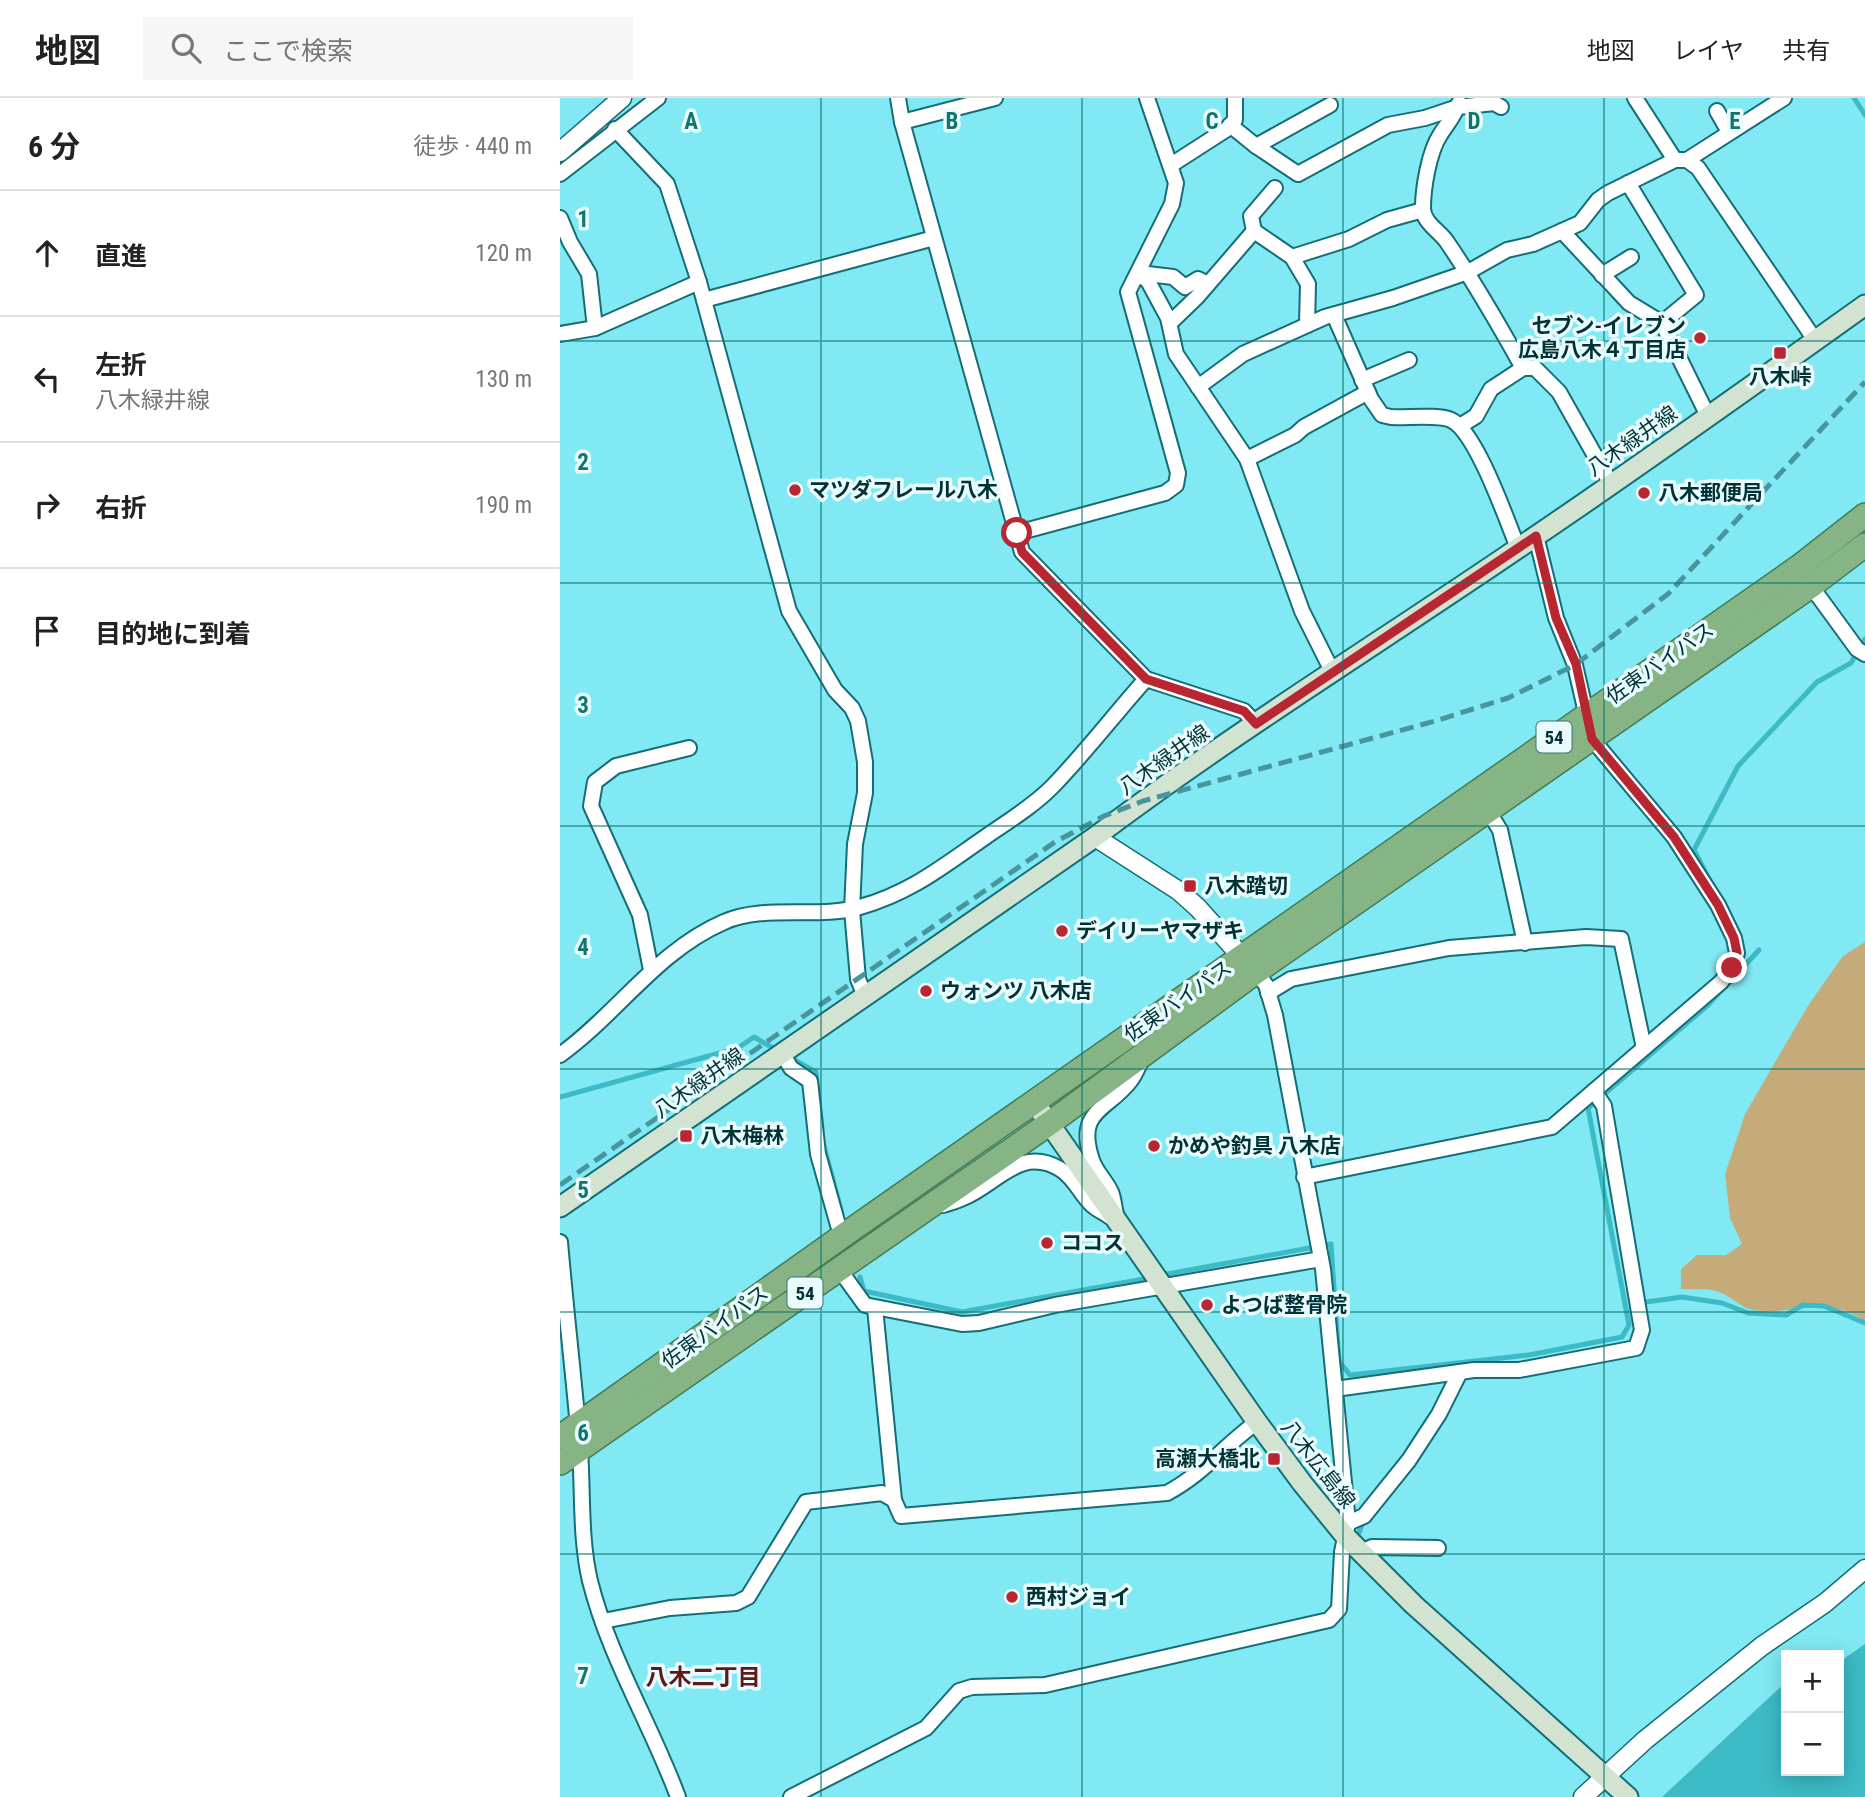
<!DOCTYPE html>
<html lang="ja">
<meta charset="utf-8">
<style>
body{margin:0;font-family:"Roboto Condensed","Noto Sans JP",sans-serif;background:#f6f6f6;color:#222}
.controls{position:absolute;right:21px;bottom:21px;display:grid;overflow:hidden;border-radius:0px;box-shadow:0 4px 18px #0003}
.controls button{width:63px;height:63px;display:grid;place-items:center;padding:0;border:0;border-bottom:2px solid #e0e0e0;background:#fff;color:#222;font:35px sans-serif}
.stop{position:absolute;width:21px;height:21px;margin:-16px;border:5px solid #b72631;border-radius:50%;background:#fff}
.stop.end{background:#b72631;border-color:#fff;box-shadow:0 2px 7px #0008}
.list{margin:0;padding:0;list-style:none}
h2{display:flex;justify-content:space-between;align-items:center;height:91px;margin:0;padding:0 28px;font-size:30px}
h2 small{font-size:23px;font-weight:400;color:#767676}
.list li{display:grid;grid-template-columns:46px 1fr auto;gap:21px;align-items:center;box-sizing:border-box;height:126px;padding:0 28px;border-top:2px solid #e0e0e0}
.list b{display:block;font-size:26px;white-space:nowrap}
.list p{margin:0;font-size:23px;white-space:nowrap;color:#767676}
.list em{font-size:23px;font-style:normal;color:#767676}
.icon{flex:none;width:38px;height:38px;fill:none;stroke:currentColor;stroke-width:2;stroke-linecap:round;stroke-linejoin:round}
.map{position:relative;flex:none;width:1305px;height:1699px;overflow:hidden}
header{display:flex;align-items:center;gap:42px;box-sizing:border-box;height:98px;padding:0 35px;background:#fff;border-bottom:2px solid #e0e0e0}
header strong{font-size:33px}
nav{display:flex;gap:38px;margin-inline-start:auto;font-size:24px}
.search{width:490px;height:63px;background:#f6f6f6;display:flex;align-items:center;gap:18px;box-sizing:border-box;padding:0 24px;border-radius:0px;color:#767676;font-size:26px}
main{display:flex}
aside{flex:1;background:#fff}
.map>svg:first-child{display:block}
</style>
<header>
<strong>地図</strong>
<div class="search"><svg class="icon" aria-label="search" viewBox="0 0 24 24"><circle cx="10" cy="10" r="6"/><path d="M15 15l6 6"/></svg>ここで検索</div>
<nav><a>地図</a><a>レイヤ</a><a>共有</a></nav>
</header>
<main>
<aside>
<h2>6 分<small>徒歩 · 440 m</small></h2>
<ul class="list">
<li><svg class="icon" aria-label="ahead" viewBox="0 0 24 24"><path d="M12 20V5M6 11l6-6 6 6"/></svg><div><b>直進</b></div><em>120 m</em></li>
<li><svg class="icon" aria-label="left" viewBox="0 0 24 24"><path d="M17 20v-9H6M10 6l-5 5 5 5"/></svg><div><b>左折</b><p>八木緑井線</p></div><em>130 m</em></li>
<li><svg class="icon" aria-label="right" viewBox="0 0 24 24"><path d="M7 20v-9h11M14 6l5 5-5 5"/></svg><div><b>右折</b></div><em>190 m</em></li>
<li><svg class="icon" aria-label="arrive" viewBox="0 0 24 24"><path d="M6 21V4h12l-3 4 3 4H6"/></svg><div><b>目的地に到着</b></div></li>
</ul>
</aside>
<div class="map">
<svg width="1305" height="1699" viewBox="0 0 1305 1699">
<rect width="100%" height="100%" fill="#81e9f3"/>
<path fill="#c5ab7a" d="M1305,844V1223C1264,1196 1235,1218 1193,1212C1181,1210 1171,1198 1159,1194C1148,1190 1133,1192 1121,1191V1171L1137,1157H1166L1182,1146L1170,1120L1165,1076L1185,1016L1249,906L1283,858Z"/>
<path fill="#3cbac5" d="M1305,1546V1699H1102L1226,1584V1673H1279V1564Z"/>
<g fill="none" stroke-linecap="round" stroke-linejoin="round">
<g stroke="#3cbac5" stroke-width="5">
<path d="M1294,0L1305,17"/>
<path d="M1150,783L1134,752L1178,668L1257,584L1291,565L1305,541"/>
<path d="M229,959L256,974L262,1031"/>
<path d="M0,999L178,950L194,939L218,953"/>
<path d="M264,1048L282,1116"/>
<path d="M602,1177L771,1146L779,1263L790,1277L969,1257L1062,1239L1069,1227L1028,1010L1147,908L1199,852"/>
<path d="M300,1179L304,1193L402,1214L589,1180"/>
<path d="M1079,1205L1122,1199L1162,1205L1188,1215L1226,1217L1243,1207L1264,1208L1305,1225"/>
<path d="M796,1442L804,1422"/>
</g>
<g stroke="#156e75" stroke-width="18">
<g id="minor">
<path d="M338,0L342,24L462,454L586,581L684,613L696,626"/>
<path d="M1075,0L1115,62"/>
<path d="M899,5C895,17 887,26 880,37C869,54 863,90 863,110C863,125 880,133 887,144C915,185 939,227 963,270"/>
<path d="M770,7L696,48L738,76L828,27L865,20L898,9L934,5L941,9"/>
<path d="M1157,13L1169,34"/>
<path d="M342,24L435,0"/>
<path d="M670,27L696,48"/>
<path d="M55,31L107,86L139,184L229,513L275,592L292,610L298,623L305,664V695L295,746L292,812L298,881L305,898"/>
<path d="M1127,62L1224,0"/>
<path d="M611,67L667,31L675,22V0"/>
<path d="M0,76L98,0"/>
<path d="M1068,85L1136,197L1102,225"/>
<path d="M0,120L10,144L29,176L35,230"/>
<path d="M694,133L691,118L715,90"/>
<path d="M1002,133L1069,205L1102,225L1148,318"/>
<path d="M732,159L789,141L827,122L863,112"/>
<path d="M578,175L588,183L608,220L616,256L687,361L742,513L772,573"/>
<path d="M579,175L613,179L625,189L638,181L648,186"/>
<path d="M1042,177L1071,159"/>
<path d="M144,202L374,140"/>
<path d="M774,217L811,301L822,317L831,319C846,320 879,316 891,322C916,333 947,423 958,450"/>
<path d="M610,225L637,199L694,133L732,159L748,186L747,227"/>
<path d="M0,236L35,230L139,184"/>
<path d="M802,282L849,262"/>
<path d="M638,289L683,256L765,219L833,200L908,174L947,152L973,146L1020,125L1038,102L1048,95L1115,62H1127L1138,70L1255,242"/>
<path d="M900,328L916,318L931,291L963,270H975L999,294L1051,386"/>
<path d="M687,361L735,337L744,329L808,294"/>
<path d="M457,435L605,395L616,387L618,375L568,194L612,106L616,85L587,0"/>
<path d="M1251,488L1297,551L1305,556"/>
<path d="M928,713L940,732L965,845"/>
<path d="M91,872L80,817L31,708L35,684L56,668L129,650"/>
<path d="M708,895L731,881L889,850L1026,839L1061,841L1084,950"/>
<path d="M222,955L231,970L250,983L258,1056L278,1127L284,1137"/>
<path d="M0,957C57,916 97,853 164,824C204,806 258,821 300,809C350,795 382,769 424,740C447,724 472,709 492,689C525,655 554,617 586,581"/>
<path d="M744,1079L992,1029L1161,884L1172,870L1177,855L1174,840L1158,807L1114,739L1032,641L1015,567L996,520L976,438"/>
<path d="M383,1107C389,1105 397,1103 403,1100C436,1087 460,1047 500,1071C515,1080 520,1096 532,1107C537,1112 545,1115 550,1119"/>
<path d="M556,1116C554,1109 554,1101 551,1094C546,1083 536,1074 532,1062C515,1011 548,1013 571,982C575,977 578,969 581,963"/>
<path d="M0,1144C6,1213 14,1282 20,1351C23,1394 20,1440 30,1483C49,1559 91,1626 118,1699"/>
<path d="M279,1171L305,1207L402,1226L419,1225L495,1207L761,1161"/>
<path d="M315,1210L334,1402"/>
<path d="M775,1291L914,1272H959L1076,1250L1082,1232L1044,1008L1034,993"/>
<path d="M788,1425L804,1418L849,1362L879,1316L900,1274"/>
<path d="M801,1454L812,1449L878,1450"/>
<path d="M43,1523L110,1510L176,1505L188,1499L246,1404L322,1395L334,1402L341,1418L607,1395C643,1376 665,1347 697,1324"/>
<path d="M231,1699L366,1630L399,1593L412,1589L485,1587L769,1522L779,1511L782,1454L788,1425L763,1171L715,917L706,887L696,874"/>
</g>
</g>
<g stroke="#156e75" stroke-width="21">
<g id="tertiary">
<path d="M0,54L62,0"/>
<path d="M535,739L619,793L638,810L690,868"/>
<path d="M1023,1699L1085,1642L1202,1548L1265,1505L1305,1471"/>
</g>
</g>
<g stroke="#156e75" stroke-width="23">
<g id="secondary">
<path d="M475,1005L697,1324L742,1385L786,1439L854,1507L1068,1699"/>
<path d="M0,1109L535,739C677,632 829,539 976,438C1087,363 1196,285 1305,207"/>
</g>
</g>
<g stroke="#447b55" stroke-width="26">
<g id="trunk">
<path d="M0,1339L284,1137L1240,468L1305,417"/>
<path d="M0,1365L490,1025L696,874L1251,488L1305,447"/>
</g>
</g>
<use href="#minor" stroke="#fff" stroke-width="14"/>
<use href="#tertiary" stroke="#fff" stroke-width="18"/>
<use href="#secondary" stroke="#d2e3d1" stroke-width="19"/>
<use href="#trunk" stroke="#86b484" stroke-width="23"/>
<path stroke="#47969e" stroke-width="5" stroke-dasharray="14 7" stroke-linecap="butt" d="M0,1087L495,744L544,718L583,703L875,623L948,600L1015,567L1108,496L1305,284"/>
</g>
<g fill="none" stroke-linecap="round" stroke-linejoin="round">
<path stroke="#b72631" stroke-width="9" d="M457,435L462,454L586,581L684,613L696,626L976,438L996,520L1016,566L1032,641L1114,739L1158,807L1174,840L1177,855L1172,870"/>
</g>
<path fill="none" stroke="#0f766e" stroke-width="2" stroke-opacity="0.55" d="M261,0V1699M522,0V1699M783,0V1699M1044,0V1699M0,243H1305M0,485H1305M0,728H1305M0,971H1305M0,1214H1305M0,1456H1305"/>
<g fill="#b72631" stroke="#e9fbfd" stroke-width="2.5">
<circle cx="1140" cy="240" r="7"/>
<rect x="1213" y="248" width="14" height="14" rx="3.5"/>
<circle cx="235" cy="392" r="7"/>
<circle cx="1084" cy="395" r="7"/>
<rect x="623" y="781" width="14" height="14" rx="3.5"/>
<circle cx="502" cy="833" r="7"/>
<circle cx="366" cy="893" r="7"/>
<rect x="119" y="1031" width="14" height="14" rx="3.5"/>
<circle cx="594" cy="1048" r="7"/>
<circle cx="487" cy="1145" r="7"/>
<circle cx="647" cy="1207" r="7"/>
<rect x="707" y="1354" width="14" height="14" rx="3.5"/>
<circle cx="452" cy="1499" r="7"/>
</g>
<g text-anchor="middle" stroke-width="7" stroke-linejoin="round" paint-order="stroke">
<g fill="#e9fbfd" stroke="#476e72" stroke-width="2">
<rect x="976.5" y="623.5" width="35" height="31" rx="5"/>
<rect x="227.5" y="1179.5" width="35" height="31" rx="5"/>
</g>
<g font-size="19" font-weight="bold" fill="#013236">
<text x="994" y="646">54</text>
<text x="245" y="1202">54</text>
</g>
<g font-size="21" font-weight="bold" fill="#013236" stroke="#e9fbfd" text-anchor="start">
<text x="1126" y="235" text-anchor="end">セブン‐イレブン<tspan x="1126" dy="24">広島八木４丁目店</tspan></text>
<text x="1220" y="286" text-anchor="middle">八木峠</text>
<text x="249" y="399">マツダフレール八木</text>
<text x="1098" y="402">八木郵便局</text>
<text x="644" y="795">八木踏切</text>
<text x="516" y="840">デイリーヤマザキ</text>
<text x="380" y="900">ウォンツ 八木店</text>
<text x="140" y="1045">八木梅林</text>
<text x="608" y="1055">かめや釣具 八木店</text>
<text x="501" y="1152">ココス</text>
<text x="661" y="1214">よつば整骨院</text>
<text x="700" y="1368" text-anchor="end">高瀬大橋北</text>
<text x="466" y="1506">西村ジョイ</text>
</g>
<g font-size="21" fill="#013236" stroke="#e9fbfd">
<text transform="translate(1072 343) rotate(-35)" y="7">八木緑井線</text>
<text transform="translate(1100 565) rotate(-35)" y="7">佐東バイパス</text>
<text transform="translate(604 662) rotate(-35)" y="7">八木緑井線</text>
<text transform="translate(618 903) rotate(-35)" y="7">佐東バイパス</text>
<text transform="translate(139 985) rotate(-35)" y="7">八木緑井線</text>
<text transform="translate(155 1229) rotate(-36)" y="7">佐東バイパス</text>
<text transform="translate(758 1366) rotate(52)" y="7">八木広島線</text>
</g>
<g font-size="23" font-weight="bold" fill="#5e191b" stroke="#e9fbfd">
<text x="143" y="1587">八木二丁目</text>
</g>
</g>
<g font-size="23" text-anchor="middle" font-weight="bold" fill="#0f766e" stroke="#e9fbfd" stroke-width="7" stroke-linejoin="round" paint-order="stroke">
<text x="131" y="31">A</text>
<text x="392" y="31">B</text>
<text x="652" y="31">C</text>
<text x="914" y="31">D</text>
<text x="1175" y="31">E</text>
<text x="23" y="129">1</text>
<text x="23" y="372">2</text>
<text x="23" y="615">3</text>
<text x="23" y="857">4</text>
<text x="23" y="1100">5</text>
<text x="23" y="1343">6</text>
<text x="23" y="1586">7</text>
</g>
</svg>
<div class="controls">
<button>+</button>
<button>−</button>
</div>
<div class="stop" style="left:457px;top:435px"></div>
<div class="stop end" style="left:1172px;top:870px"></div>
</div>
</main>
